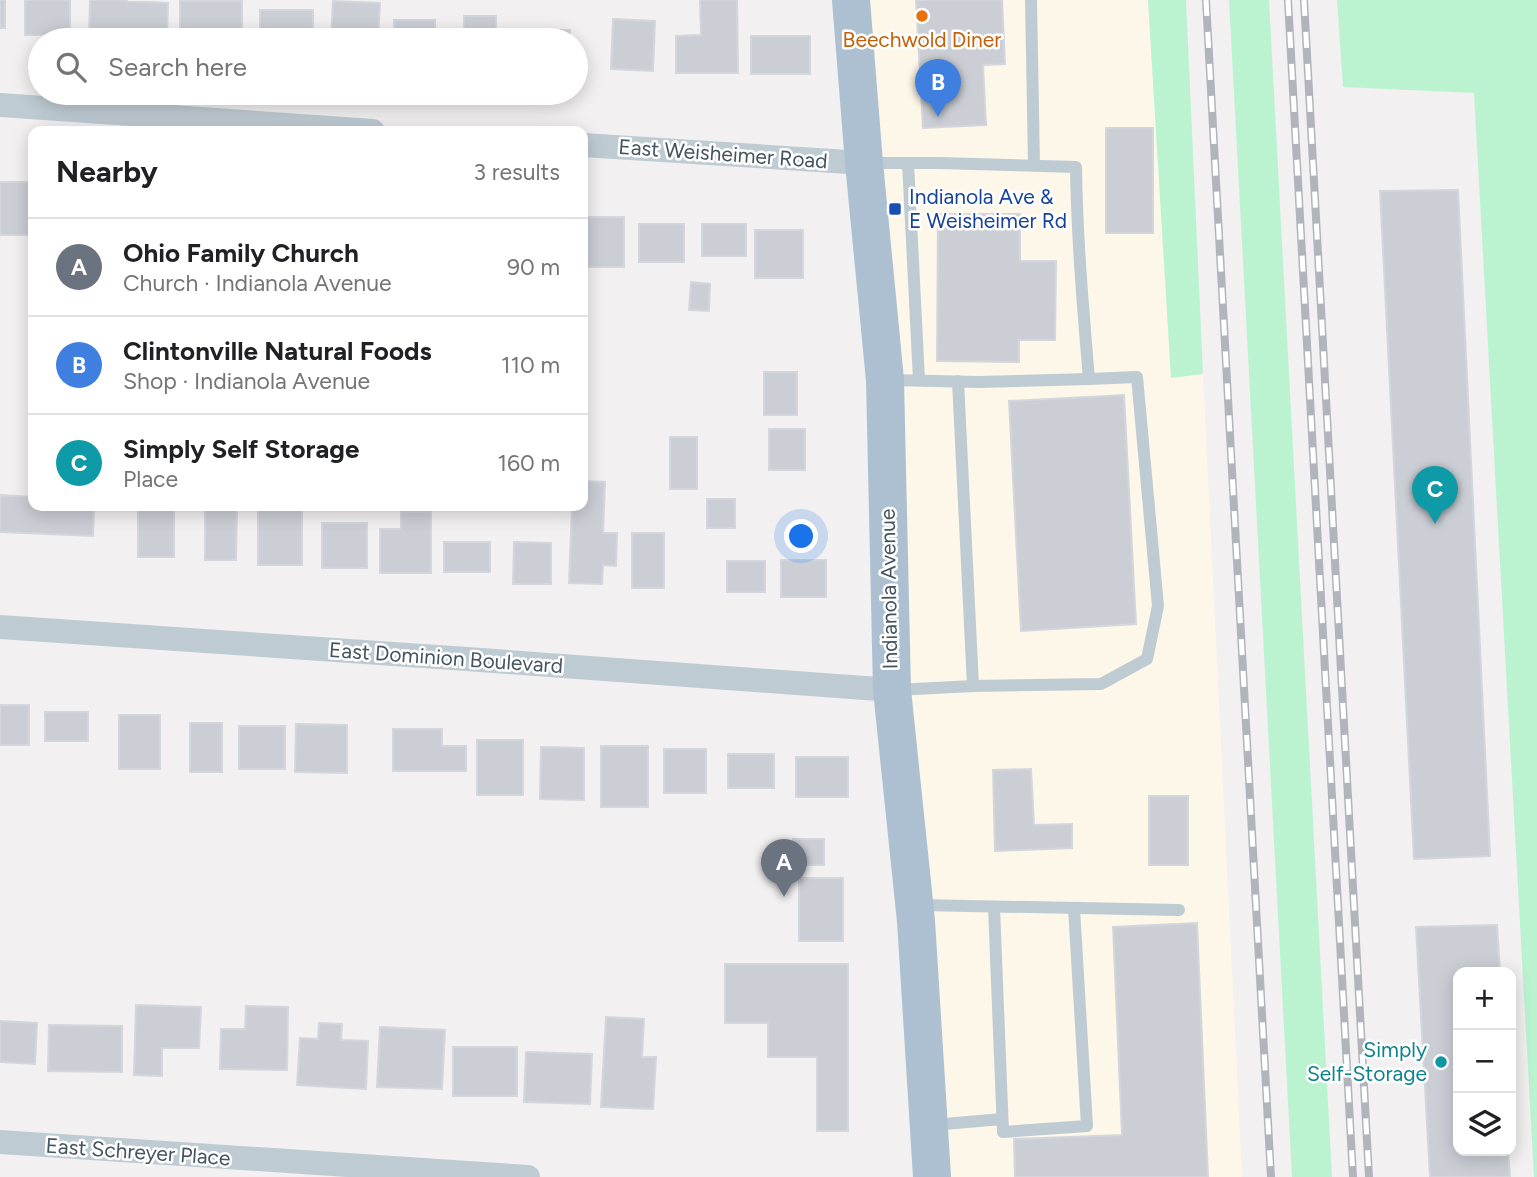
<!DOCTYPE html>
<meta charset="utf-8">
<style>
body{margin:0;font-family:Figtree,sans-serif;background:#f6f6f6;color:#202124}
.controls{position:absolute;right:21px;bottom:21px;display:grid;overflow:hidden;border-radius:14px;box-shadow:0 4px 18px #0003}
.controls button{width:63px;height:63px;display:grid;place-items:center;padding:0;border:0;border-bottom:2px solid #e0e0e0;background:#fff;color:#202124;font:35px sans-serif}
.you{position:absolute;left:802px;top:537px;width:24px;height:24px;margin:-18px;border:5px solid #fff;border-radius:50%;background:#1a73e8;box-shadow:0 0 0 10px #1a73e833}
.badge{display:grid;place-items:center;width:46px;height:46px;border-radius:50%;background:#0b74f1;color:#fff;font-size:23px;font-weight:700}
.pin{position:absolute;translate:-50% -58px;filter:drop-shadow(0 2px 4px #0008)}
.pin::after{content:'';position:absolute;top:37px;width:24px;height:21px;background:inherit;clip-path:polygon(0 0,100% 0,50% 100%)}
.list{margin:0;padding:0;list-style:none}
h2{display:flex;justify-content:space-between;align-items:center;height:91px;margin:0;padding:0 28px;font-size:30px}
h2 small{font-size:23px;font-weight:400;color:#757577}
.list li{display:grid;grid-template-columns:46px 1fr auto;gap:21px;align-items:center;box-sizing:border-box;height:98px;padding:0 28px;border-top:2px solid #e0e0e0}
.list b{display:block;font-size:26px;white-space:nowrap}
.list p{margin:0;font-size:23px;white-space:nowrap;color:#757577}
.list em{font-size:23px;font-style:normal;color:#757577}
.icon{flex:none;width:38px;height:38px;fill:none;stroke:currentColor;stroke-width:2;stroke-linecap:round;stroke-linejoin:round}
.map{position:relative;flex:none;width:1537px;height:1177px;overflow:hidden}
.search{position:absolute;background:#fff;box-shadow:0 4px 18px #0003;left:28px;top:28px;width:560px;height:77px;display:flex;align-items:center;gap:18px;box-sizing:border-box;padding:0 24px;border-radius:38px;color:#757577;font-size:26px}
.panel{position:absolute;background:#fff;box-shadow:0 4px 18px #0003;left:28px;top:126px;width:560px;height:385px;border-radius:14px}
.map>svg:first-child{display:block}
</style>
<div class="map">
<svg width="1537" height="1177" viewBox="0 0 1537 1177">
<rect width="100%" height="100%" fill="#f2f0f0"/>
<path fill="#fdf7e9" d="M853,0H1148L1171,377L1203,374L1242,1177H935Z"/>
<g fill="#bbf3d0">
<path d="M1148,0H1186L1203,374L1171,378Z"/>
<path d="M1229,0H1269L1332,1177H1292Z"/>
<path d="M1337,0H1537V1177H1534L1474,93L1343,87Z"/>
</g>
<g fill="#cbcfd5" stroke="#d3d6dc" stroke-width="2">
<rect x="0" y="0" width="5" height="28"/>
<rect x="25" y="0" width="45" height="35"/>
<path d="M90,0H127V1L168,3L167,40L89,37Z"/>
<path d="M700,0H737L738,73H676V36L701,35Z"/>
<path d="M916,0H1002L1005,64L983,65L986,125L923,128Z"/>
<rect x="180" y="1" width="62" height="39"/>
<path d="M333,1L380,3L378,40H331Z"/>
<rect x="260" y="10" width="53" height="30"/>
<rect x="464" y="16" width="32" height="24"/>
<path d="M613,19L655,21L653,71L611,69Z"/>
<rect x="394" y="20" width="41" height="20"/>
<rect x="532" y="30" width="38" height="10"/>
<rect x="751" y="36" width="59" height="38"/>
<rect x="1106" y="128" width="47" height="105"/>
<rect x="0" y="182" width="33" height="53"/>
<path d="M1458,190L1490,856L1414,859L1380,191Z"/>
<path d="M938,214H1020V261H1056L1055,340H1019V362L937,361Z"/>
<rect x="583" y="217" width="41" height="50"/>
<rect x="639" y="224" width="45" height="38"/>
<rect x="702" y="224" width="44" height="32"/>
<rect x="755" y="230" width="48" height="48"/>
<path d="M691,282L710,284L709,311L689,310Z"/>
<rect x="764" y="372" width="33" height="43"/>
<path d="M1124,395L1136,624L1021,631L1009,401Z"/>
<rect x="769" y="429" width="36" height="41"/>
<rect x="670" y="437" width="27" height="52"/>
<path d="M583,481L605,482L603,533H617L616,566L603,565L602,584L569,583L572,506H583Z"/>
<path d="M0,495L33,497V506H94L93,536L0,532Z"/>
<rect x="707" y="499" width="28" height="29"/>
<rect x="138" y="506" width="36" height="51"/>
<path d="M205,506H237L236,560H205Z"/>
<rect x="258" y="506" width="44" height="59"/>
<path d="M401,512H431V573H380V529H401Z"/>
<rect x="322" y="523" width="45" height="45"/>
<rect x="632" y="533" width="32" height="55"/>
<rect x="444" y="542" width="46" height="30"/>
<path d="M514,542L551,543V584H513Z"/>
<rect x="781" y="560" width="45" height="37"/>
<rect x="727" y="561" width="38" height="31"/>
<rect x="0" y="705" width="29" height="40"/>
<rect x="45" y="712" width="43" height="29"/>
<rect x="119" y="715" width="41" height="54"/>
<rect x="190" y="723" width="32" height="49"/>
<path d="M296,724L347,725V773L295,772Z"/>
<rect x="239" y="726" width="46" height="43"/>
<path d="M393,729H442V746H466V771H393Z"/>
<rect x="477" y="740" width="46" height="55"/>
<rect x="601" y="746" width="47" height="61"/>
<path d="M541,747L584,748V800L540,799Z"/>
<rect x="664" y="749" width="42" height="44"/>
<rect x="728" y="754" width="46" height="34"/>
<rect x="796" y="757" width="52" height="40"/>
<path d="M1031,769L1034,825L1072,824V848L995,851L993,770Z"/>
<rect x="1149" y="796" width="39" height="69"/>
<rect x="793" y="839" width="31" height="26"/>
<rect x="799" y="878" width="44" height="63"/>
<path d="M1197,923L1208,1177H1015L1014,1139L1122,1135L1113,927Z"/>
<path d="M1497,925L1500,972H1458V1151H1508L1510,1177H1430L1416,927Z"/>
<path d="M725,964H848V1131H817V1057H768V1023H725Z"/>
<path d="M136,1005L201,1007L199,1048H162V1076L134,1075Z"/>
<path d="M246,1006L288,1007L287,1070L220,1069L221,1029H245Z"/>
<path d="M606,1017L644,1019L642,1057H656L653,1109L601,1107Z"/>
<path d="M0,1021L37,1023L35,1064L0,1062Z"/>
<path d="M319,1023L342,1024L341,1040L368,1041L366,1089L297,1085L300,1038L318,1039Z"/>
<path d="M49,1025L122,1026V1072L48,1071Z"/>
<path d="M380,1027L445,1030L442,1089L377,1087Z"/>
<rect x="453" y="1047" width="64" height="49"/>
<path d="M526,1052L592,1054L590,1104L524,1102Z"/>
</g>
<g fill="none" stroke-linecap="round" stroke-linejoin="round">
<g stroke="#bfcbd3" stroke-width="12">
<path d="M1031,0L1034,165"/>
<path d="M868,163H940L1076,167C1077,238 1083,308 1089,379L1137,377L1158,606L1147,659L1101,684L973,686L895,690"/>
<path d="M908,163L919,380"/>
<path d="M889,380L979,382L1089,379"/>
<path d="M958,381L973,686"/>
<path d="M919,905L1179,910"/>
<path d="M994,907L1003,1132L1087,1126L1074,908"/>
<path d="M933,1125L1002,1119"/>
</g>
<g stroke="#bfcbd3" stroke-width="24">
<path d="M0,105L373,131"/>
<path d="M583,145L864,163"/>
<path d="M0,627L467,659L892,690"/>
<path d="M0,1142L528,1177"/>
</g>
<path stroke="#adc0d1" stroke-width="38" d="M851,0L864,163L885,380L892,690L916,921L932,1177"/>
<g stroke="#b1b5bb" stroke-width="8">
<g id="rail">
<path d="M1206,0L1271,1177"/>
<path d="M1288,0L1353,1177"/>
<path d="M1304,0L1369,1177"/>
</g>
</g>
<use href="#rail" stroke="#fff" stroke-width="5" stroke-dasharray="16" stroke-linecap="butt"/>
</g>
<circle fill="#e8710a" stroke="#fff" stroke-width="2.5" cx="922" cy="16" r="7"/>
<rect fill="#1a4fb4" stroke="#fff" stroke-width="2.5" x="888" y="202" width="14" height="14" rx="3.5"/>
<circle fill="#0f9aa8" stroke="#fff" stroke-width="2.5" cx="1441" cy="1062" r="7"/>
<g text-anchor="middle" stroke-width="5" stroke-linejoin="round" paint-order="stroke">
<g font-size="21" fill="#c56008" stroke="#fff">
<text x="922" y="47">Beechwold Diner</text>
</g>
<g font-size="21" fill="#46545f" stroke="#fff">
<text transform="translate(723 154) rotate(4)" y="7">East Weisheimer Road</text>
<text transform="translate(889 589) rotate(-91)" y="7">Indianola Avenue</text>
<text transform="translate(446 658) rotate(4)" y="7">East Dominion Boulevard</text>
<text transform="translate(138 1152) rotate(4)" y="7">East Schreyer Place</text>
</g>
<g font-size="21" fill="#164399" stroke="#fff" text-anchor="start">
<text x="909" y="204">Indianola Ave &amp;<tspan x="909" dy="24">E Weisheimer Rd</tspan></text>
</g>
<g font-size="21" fill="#0d838f" stroke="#fff" text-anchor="end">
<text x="1427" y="1057">Simply<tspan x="1427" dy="24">Self-Storage</tspan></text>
</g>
</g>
</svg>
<div class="controls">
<button>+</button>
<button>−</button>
<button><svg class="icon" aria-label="layers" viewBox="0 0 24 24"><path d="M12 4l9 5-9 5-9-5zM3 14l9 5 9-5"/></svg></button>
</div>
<div class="you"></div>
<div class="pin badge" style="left:784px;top:897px;background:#6b7280">A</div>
<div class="pin badge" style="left:938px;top:117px;background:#3f7fe0">B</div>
<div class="pin badge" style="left:1435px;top:524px;background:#0f9aa8">C</div>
<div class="search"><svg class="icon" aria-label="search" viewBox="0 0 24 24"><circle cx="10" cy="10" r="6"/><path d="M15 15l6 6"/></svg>Search here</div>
<section class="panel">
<h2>Nearby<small>3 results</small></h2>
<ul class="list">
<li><span class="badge" style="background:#6b7280">A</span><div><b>Ohio Family Church</b><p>Church · Indianola Avenue</p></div><em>90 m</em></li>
<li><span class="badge" style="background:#3f7fe0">B</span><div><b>Clintonville Natural Foods</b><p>Shop · Indianola Avenue</p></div><em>110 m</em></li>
<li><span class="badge" style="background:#0f9aa8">C</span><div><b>Simply Self Storage</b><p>Place</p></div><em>160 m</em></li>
</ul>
</section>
</div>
